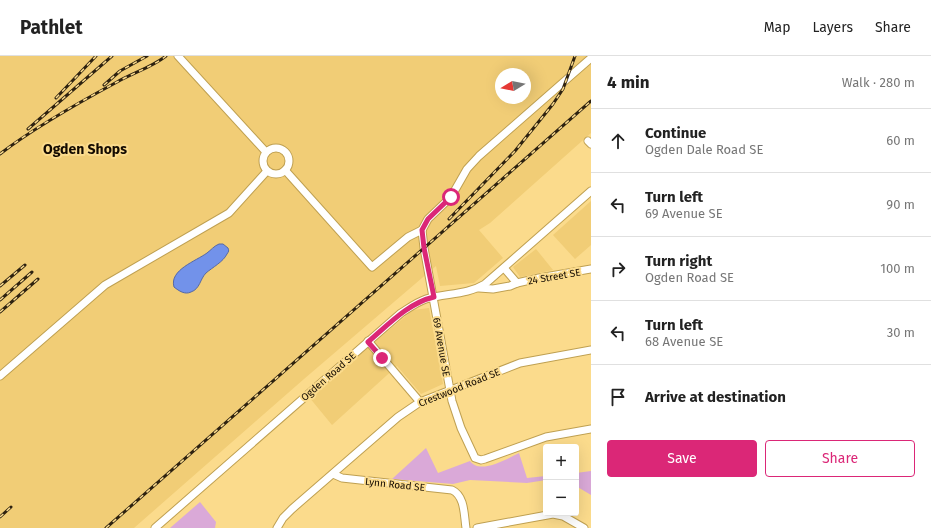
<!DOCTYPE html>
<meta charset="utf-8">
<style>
body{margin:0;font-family:"Fira Sans",sans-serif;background:#f2f2f2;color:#222}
.controls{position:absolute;right:12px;bottom:12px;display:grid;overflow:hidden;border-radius:4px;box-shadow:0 4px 16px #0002}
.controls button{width:36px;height:36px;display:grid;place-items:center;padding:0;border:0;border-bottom:1px solid #e0e0e0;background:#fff;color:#222;font:20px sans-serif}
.compass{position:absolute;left:495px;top:12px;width:36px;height:36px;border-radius:50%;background:#fff;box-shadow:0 4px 16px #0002;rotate:260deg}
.stop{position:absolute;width:12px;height:12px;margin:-9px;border:3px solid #db2777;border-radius:50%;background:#fff}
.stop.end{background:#db2777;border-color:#fff;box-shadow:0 1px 4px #0008}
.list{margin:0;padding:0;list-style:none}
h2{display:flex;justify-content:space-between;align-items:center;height:52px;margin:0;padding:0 16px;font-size:17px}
h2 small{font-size:13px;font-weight:400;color:#767676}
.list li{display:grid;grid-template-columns:26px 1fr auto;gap:12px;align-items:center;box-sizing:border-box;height:64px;padding:0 16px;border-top:1px solid #e0e0e0}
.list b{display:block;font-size:15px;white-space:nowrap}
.list p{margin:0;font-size:13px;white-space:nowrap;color:#767676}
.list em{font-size:13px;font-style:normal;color:#767676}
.actions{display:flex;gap:8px;padding:12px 16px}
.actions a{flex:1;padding:9px 0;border:1px solid #db2777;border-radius:4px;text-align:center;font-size:14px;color:#db2777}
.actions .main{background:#db2777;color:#fff}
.icon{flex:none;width:22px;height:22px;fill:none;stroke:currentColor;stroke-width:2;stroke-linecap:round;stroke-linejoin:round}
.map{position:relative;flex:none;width:591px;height:472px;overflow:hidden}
header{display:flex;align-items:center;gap:24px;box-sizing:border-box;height:56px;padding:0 20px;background:#fff;border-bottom:1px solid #e0e0e0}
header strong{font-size:19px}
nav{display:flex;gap:22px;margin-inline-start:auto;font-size:14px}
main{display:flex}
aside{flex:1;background:#fff}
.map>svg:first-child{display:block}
</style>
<header>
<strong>Pathlet</strong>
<nav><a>Map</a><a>Layers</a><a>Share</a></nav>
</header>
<main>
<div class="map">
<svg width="591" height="472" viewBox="0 0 591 472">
<rect width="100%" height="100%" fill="#fbdb8c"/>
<g fill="#f1cd76" fill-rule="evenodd">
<path d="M0,0H591V77L490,167L479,174L503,202L474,227L440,230L436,210L304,323L134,472H0ZM501,18H525V42H501Z"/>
<path d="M591,145V189L575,203L553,179Z"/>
<path d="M536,193L553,214L520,221L513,211Z"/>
<path d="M429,252L443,328L421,338L397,310L332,369L309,341L413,254Z"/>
</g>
<g fill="#daa9d8">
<path d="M426,392L438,417L470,405C480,419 506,403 519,397L527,422L546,420V424L527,427L470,424L453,428L392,423Z"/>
<path d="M591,415V439L576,430V417Z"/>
<path d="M200,446L216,466L215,472H170Z"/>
</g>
<path fill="#7292ea" stroke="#5669a4" d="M219,188H223L228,192C229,195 229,195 227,198C223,206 213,211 206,217C200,223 200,233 191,236C185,239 179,235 174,231C169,214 196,205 207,197C211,194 214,190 219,188Z"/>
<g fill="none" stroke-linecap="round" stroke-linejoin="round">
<g stroke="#bfa051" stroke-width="9">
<g id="minor">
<path d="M178,0L266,96"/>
<path d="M588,85L591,88"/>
<circle cx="276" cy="105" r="13"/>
<path d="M285,114L372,211L408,181L422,174L428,163L451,141L467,113L479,100L591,2"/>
<path d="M422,174L424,192L452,345L461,372L475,402L481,404L485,403L546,381L591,373"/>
<path d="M504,212L517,227"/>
<path d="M479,232L493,233L510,230L517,227L539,222L591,213"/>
<path d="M368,285L420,346"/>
<path d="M0,320L105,229L229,157L267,115"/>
<path d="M333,418L342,422L452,434C465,440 464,459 466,472"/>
<path d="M155,472L401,257C409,252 417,246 426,243C445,237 467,239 485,228L591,135"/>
<path d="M277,472L283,462L292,453L398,361L420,346L520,307L591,294"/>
<path d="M477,472L553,458L563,460L584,472"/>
</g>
</g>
<use href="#minor" stroke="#fff" stroke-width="7"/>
<g stroke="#2e2210" stroke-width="3">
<g id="rail">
<path d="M104,29L120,15L147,0"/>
<path d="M56,42L96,0"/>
<path d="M28,73L112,0"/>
<path d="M0,98C35,71 78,47 117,26C133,17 152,11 166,0"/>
<path d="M449,163L515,95L553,48L563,33L575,0"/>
<path d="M0,230L25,209"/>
<path d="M0,244L32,216"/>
<path d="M0,256L38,223"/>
<path d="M0,461L11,451"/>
<path d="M106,472L591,45"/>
</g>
</g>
<use href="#rail" stroke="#fbdb8c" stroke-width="1.5" stroke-dasharray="4.5" stroke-linecap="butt"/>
</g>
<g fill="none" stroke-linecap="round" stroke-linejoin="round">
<path stroke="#db2777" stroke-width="5" d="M382,302L368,286C388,269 408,247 434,241L424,192L422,174L428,163L451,141"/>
</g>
<g text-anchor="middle" stroke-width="4" stroke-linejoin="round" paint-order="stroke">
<g font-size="10" fill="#130a00" stroke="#fbdb8c">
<text transform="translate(554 220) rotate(-10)" y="4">24 Street SE</text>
<text transform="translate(442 291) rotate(80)" y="4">69 Avenue SE</text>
<text transform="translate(328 320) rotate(-41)" y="4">Ogden Road SE</text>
<text transform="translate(459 331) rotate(-22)" y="4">Crestwood Road SE</text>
<text transform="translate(395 428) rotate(6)" y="4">Lynn Road SE</text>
</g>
<g font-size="14" font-weight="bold" fill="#130a00" stroke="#fbdb8c">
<text x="85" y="98">Ogden Shops</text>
</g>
</g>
</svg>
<div class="controls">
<button>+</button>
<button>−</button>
</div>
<svg class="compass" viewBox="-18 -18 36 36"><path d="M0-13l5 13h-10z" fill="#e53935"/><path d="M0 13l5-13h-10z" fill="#767676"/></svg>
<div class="stop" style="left:451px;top:141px"></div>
<div class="stop end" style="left:382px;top:302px"></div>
</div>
<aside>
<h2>4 min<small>Walk · 280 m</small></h2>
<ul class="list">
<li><svg class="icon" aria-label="ahead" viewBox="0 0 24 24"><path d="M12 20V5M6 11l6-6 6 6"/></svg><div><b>Continue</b><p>Ogden Dale Road SE</p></div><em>60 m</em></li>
<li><svg class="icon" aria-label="left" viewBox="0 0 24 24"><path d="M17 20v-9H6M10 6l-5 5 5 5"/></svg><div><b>Turn left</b><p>69 Avenue SE</p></div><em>90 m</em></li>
<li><svg class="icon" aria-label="right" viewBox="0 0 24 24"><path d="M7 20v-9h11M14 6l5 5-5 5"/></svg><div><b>Turn right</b><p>Ogden Road SE</p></div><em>100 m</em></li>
<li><svg class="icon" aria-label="left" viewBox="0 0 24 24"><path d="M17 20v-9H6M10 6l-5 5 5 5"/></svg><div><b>Turn left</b><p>68 Avenue SE</p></div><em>30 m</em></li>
<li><svg class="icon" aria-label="arrive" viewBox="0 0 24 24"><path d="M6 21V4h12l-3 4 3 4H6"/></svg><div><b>Arrive at destination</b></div></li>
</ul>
<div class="actions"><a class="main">Save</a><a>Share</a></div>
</aside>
</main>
